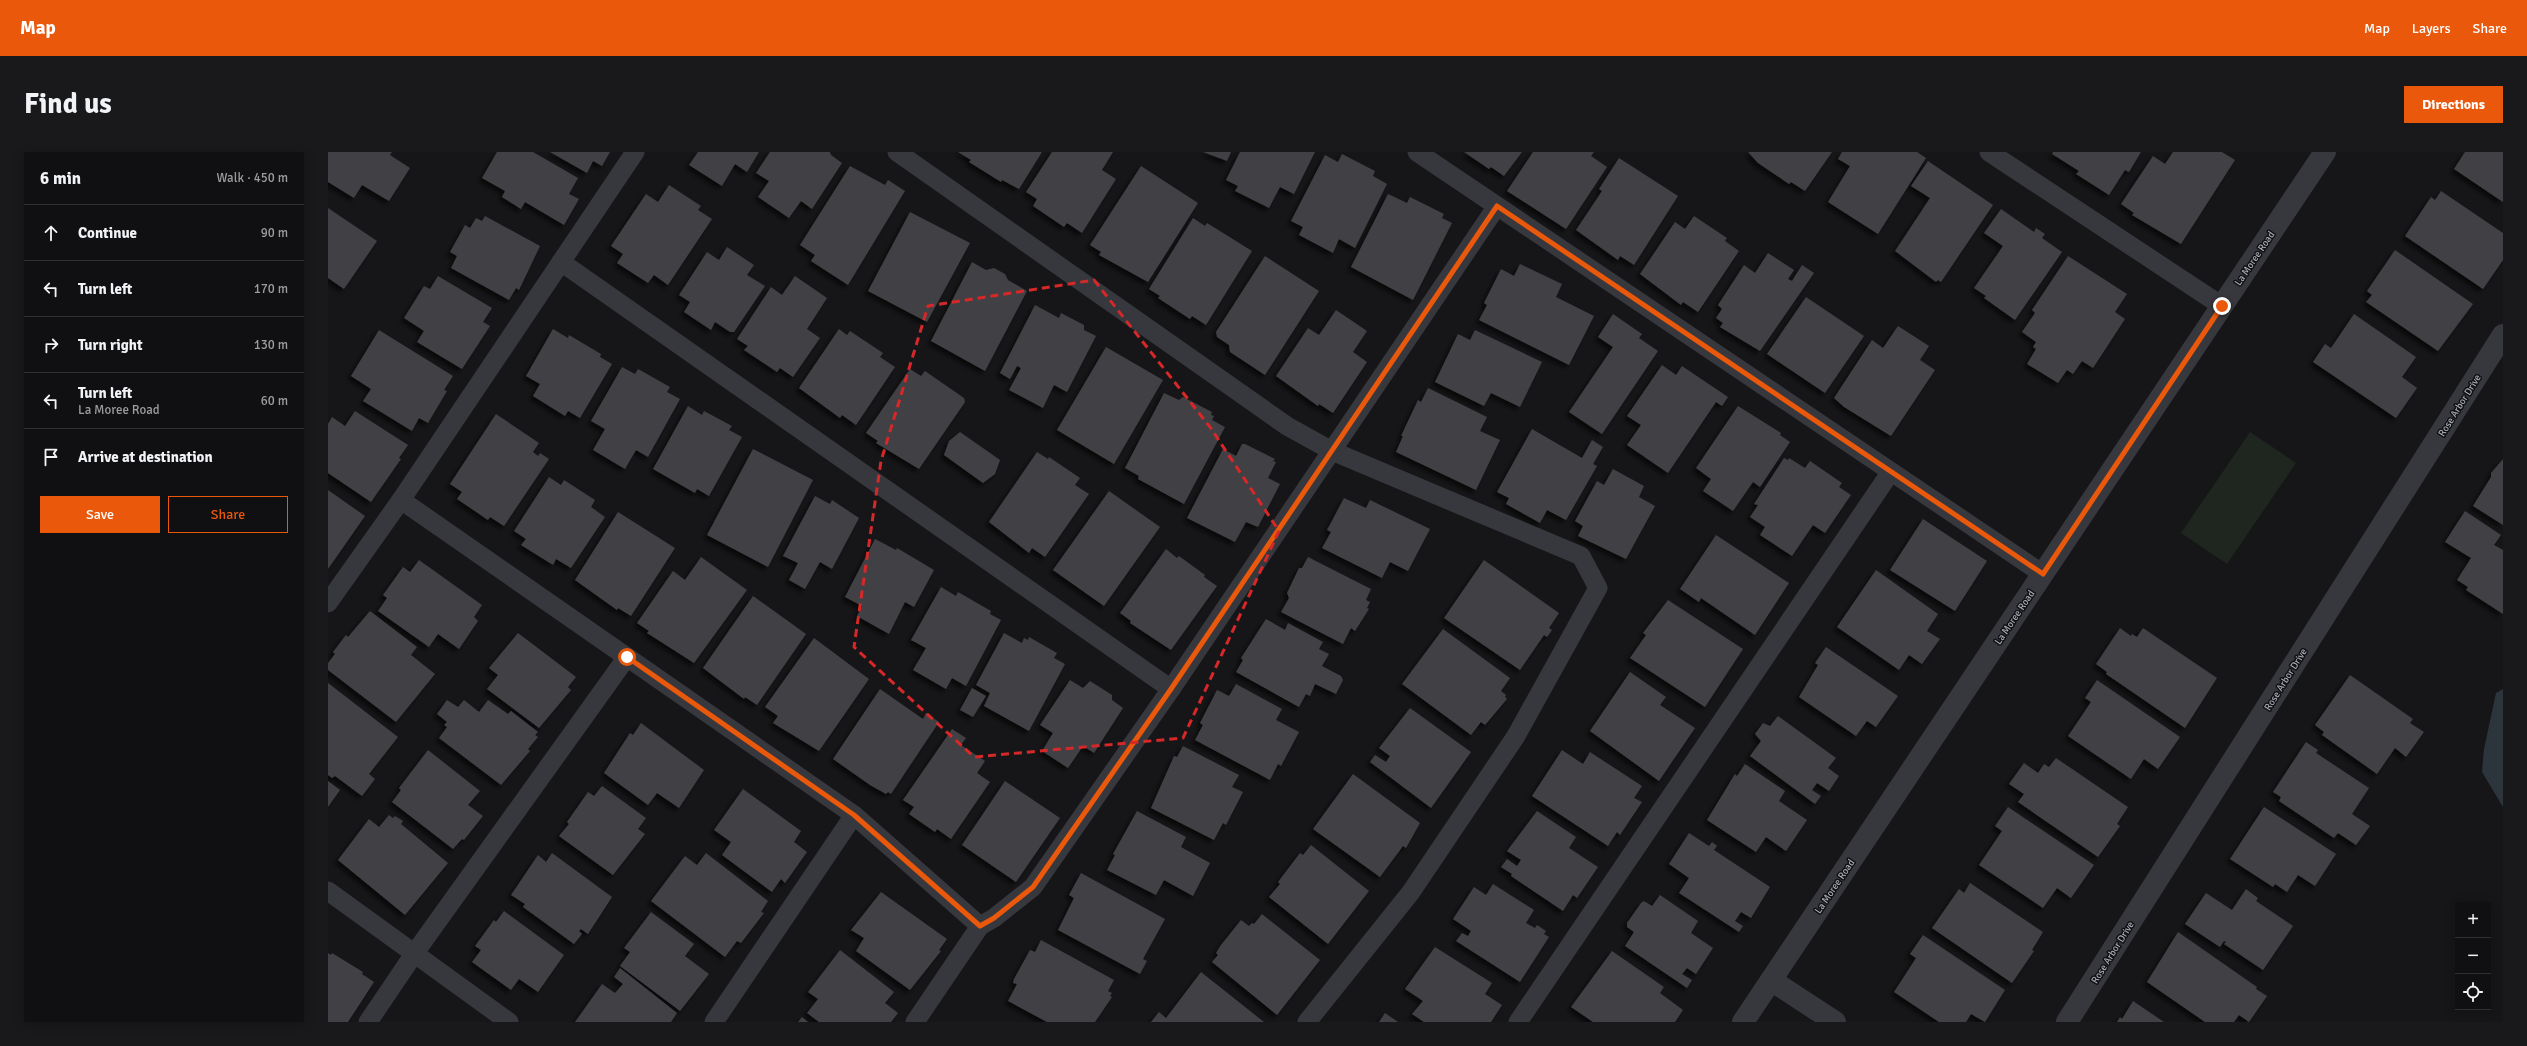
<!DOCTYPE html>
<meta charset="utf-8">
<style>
body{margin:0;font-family:Signika,sans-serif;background:#19191b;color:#f1f3f6}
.controls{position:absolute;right:12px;bottom:12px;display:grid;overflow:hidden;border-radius:0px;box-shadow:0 2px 10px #0003}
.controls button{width:36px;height:36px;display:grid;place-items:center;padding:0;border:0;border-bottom:1px solid #303032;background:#101012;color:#f1f3f6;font:20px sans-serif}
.stop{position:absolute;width:12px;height:12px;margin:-9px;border:3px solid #ea580c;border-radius:50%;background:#fff}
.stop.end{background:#ea580c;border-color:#fff;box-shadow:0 1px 4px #0008}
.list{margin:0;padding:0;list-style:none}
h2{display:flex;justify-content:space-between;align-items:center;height:52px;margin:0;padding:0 16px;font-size:17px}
h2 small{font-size:13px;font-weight:400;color:#9c9d9f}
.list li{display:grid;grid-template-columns:26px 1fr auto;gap:12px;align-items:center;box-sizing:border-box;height:56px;padding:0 16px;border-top:1px solid #303032}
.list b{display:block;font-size:15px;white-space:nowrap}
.list p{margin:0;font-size:13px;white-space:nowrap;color:#9c9d9f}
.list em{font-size:13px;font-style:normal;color:#9c9d9f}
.actions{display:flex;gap:8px;padding:12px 16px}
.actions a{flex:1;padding:9px 0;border:1px solid #ea580c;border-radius:0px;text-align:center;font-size:14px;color:#ea580c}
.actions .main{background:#ea580c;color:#fff}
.icon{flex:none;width:22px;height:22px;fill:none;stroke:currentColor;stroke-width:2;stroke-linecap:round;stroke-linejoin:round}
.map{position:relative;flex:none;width:2175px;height:870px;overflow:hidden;border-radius:0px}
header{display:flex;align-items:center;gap:24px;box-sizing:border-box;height:56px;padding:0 20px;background:#ea580c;color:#fff}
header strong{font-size:19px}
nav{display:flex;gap:22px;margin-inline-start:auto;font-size:14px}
.intro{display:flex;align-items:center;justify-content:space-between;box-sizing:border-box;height:96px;padding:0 24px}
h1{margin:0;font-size:28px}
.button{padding:10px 18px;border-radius:0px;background:#ea580c;color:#fff;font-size:14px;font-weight:700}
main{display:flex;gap:24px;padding:0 24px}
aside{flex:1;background:#101012;border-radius:0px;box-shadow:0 2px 10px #0003}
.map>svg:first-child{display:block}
</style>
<header>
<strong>Map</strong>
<nav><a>Map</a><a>Layers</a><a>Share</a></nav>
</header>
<div class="intro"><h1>Find us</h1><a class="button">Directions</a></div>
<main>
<aside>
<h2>6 min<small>Walk · 450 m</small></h2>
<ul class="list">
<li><svg class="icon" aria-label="ahead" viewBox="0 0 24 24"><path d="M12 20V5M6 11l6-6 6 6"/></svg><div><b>Continue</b></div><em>90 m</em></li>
<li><svg class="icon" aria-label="left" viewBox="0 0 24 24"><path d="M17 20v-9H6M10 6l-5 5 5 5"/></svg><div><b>Turn left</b></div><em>170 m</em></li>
<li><svg class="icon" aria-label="right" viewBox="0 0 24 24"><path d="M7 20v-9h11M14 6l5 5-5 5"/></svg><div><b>Turn right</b></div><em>130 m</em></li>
<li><svg class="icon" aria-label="left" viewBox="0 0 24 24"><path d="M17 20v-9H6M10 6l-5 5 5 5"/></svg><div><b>Turn left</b><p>La Moree Road</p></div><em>60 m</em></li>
<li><svg class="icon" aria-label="arrive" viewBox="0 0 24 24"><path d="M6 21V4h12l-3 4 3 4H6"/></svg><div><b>Arrive at destination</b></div></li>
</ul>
<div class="actions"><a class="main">Save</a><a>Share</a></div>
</aside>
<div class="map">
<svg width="2175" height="870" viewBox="0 0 2175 870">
<defs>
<filter id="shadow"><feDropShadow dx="-3.5" dy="3.5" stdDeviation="2" flood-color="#0009"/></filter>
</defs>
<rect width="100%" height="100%" fill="#161618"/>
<path fill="#1e261f" d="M1922,280L1968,311L1899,412L1853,381Z"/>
<path fill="#2c353c" d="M2175,537V655L2154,620L2156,597L2168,541Z"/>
<g fill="#404145" filter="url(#shadow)">
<path d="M0,0H64L62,3L82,16L61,49L34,33L26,46L0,30Z"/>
<path d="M169,0H205L250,26L241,42L251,47L236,73L197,50L193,57L174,45L177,39L154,26Z"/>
<path d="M222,0H282L274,14L265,9L259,21Z"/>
<path d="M370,0H431L419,20L407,12L394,34L361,13Z"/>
<path d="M442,0H502L503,3L514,11L484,57L473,49L461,66L430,45L441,29L428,21Z"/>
<path d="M630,0H714L691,37L674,28L673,30L641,10L643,8Z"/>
<path d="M724,0H785L774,18L788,27L754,81L739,71L736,75L705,54L709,47L698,40Z"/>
<path d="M875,0H903L899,9Z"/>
<path d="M912,0H987L966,42L952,35L941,56L907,39L910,34L898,28Z"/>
<path d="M1136,0H1194L1176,24L1163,15L1161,17Z"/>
<path d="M1205,0H1266L1263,4L1279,15L1238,77L1179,39Z"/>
<path d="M1420,0H1504L1477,39L1463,30L1461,32L1430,11Z"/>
<path d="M1514,0H1589L1598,6L1550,82L1500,50L1522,14L1510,7Z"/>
<path d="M1725,0H1813L1801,20L1797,18L1781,43L1748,22L1751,19L1724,2Z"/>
<path d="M1845,0H1894L1907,8L1853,92L1804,63L1806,61L1793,52L1825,4L1837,12Z"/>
<path d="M2137,0H2175V50L2126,17Z"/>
<path d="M1014,2L1047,19L1045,24L1059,32L1027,96L1011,87L1005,101L971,83L975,75L963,69L997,3L1010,10Z"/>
<path d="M1291,6L1350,44L1306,113L1292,104L1290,108L1248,78L1274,39L1271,37Z"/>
<path d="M1600,9L1665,53L1613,130L1610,128L1608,130L1567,99L1602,46L1583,34Z"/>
<path d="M522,14L557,33L560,28L577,39L520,133L483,109L487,103L472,93Z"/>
<path d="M813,14L870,51L820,130L771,103L773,100L762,93Z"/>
<path d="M341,33L373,54L370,58L384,67L340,133L326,123L320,131L289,111L295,102L283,94L318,42L330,50Z"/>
<path d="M2113,39L2175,81V108L2155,137L2077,84L2103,45L2107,48Z"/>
<path d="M1060,42L1079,51L1082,45L1116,62L1114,66L1124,71L1085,148L1023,115Z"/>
<path d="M0,56L49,89L16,137L0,126Z"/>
<path d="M1673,57L1706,80L1708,76L1717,82L1714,86L1734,100L1687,168L1656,146L1658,144L1646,136L1675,94L1656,81Z"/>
<path d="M582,60L642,91L599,170L540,139Z"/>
<path d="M157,64L212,94L191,138L188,136L181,148L123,116L129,104L122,100L137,73L142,76L148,66L154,69Z"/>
<path d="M1366,64L1399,86L1397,89L1411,99L1370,160L1355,150L1353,153L1312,122L1347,70L1357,77Z"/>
<path d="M865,66L877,74L879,71L924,99L878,173L864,164L862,167L830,146L832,144L821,137Z"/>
<path d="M399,95L426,113L419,123L437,134L406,180H402L387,170L383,178L356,160L362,150L351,143L379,100L391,108Z"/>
<path d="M2067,98L2145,152L2110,199L2038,150L2044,143L2039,139Z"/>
<path d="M1440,101L1466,118L1460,127L1464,129L1474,113L1486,121L1432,199L1392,175L1395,171L1388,166L1394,157L1390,153L1416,113L1427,121Z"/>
<path d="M937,104L991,139L937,223L902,200L901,193L889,185L888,180Z"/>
<path d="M1740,104L1799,142L1787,160L1797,167L1765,216L1754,209L1745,222L1739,218L1730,231L1699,212L1708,197L1705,195L1708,190L1694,180L1707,161L1704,158Z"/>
<path d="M644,110L658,118L666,116L677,122L680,128L699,139L657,219L603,189Z"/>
<path d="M1192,112L1234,132L1228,145L1266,164L1241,213L1151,168L1159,153L1156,151L1173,117L1186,124Z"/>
<path d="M110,124L164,156L155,170L162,174L134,217L89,190L96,179L76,166L96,134L102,137Z"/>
<path d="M467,124L499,146L479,177L492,186L465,225L452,216L449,220L416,198L420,194L409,187L443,135L454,143Z"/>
<path d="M1478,145L1536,184L1497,241L1439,202Z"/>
<path d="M707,153L731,166L733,161L756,173V178L768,184L739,240L726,233L715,256L681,238L693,216L689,214L682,227L672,221Z"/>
<path d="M1008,158L1039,179L1025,200L1039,210L1005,261L991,252L990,254L948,224L980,176L991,183Z"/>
<path d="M1285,162L1314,182L1311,186L1330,199L1274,282L1241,260L1285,195L1270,185Z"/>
<path d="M2026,162L2088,205L2074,225L2089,236L2068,266L1985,210L1997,192L2003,196Z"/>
<path d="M1570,174L1601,194L1592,208L1607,218L1563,284L1516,255L1506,246L1544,188L1555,196Z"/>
<path d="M225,177L240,186L241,183L273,202L272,205L284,212L252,266L240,259L237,264L205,244L212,232L198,224Z"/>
<path d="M511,177L519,183L522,179L555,201L552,205L567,215L528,273L514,263L512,266L471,236Z"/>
<path d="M51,178L125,224L116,238L119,239L100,271L91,266L84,279L35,249L43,237L23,224Z"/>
<path d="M1147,178L1214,210L1192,255L1163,241L1156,254L1107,230L1130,182L1142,188Z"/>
<path d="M778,195L835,228L786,312L729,278Z"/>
<path d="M1334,213L1348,223L1354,214L1400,245L1394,254L1388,250L1340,321L1299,293L1313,273L1299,264Z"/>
<path d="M294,215L307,222L310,217L342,235L339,240L352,247L320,305L308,298L297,317L265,298L277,277L263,269Z"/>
<path d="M582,217L593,224L597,219L636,246L637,250L591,317L548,291L550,289L538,281Z"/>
<path d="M1100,236L1159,265L1152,279L1172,288L1148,338L1068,300L1075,284H1073L1090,248L1093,250Z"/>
<path d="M836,241L851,248L855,245L884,260L883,263L886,264L884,268L897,275L856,352L810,327L811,324L797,316Z"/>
<path d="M360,254L374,263L376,259L404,274L401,278L414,285L381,344L369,337L367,341L325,317Z"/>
<path d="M1410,254L1453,281L1452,283L1462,290L1432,335L1425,330L1405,359L1375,339L1383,327L1368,316Z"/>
<path d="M27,259L80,293L71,306L73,307L43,350L0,321V272L4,265L17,274Z"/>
<path d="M168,262L211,291L205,300L210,304L212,301L221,307L176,374L162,365L160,368L129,347L134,340L122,332Z"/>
<path d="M1204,277L1254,306L1264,288L1275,295L1265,312L1269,314L1238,368L1219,358L1212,371L1178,352L1181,346L1169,340Z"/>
<path d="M632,280L672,308L667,322L655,331L616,303L621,289Z"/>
<path d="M914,292H917L947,307L945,309L948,310L940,326L952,332L930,375L918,370L907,390L859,366L895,297L908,304Z"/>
<path d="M425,297L485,328L440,415L379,383Z"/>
<path d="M709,300L720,307L721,305L752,326L747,333L761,342L717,405L704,396L701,401L661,370Z"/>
<path d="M1456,306L1460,308L1461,306L1477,316L1482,309L1514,331L1511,335L1523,343L1497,381L1485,373L1464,404L1432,383L1437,375L1422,365L1430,353L1426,352Z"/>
<path d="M2175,307V373L2145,354L2163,325V321Z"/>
<path d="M1285,317L1316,334L1311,345L1327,354L1298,407L1250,384L1255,374L1247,369L1269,329L1276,333Z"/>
<path d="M221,325L233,333L236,328L267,348L263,355L277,365L243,416L228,407L225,413L193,393L198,387L186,379Z"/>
<path d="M0,338L37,364L0,417Z"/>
<path d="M781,339L832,375L776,454L725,418Z"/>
<path d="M487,344L502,352L504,348L531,366L504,417L492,410L477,437L461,428L470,411L455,404Z"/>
<path d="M1016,346L1038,356L1042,348L1102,377L1080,419L1062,410L1054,426L994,396L1003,380L999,378Z"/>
<path d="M2137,359L2173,383L2166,393L2175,398V462L2138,438L2140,435L2129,428L2143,406L2117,390Z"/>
<path d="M290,360L347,396L303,464L290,456L289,458L247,428Z"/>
<path d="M1595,367L1659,409L1627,459L1562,418Z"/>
<path d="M1388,383L1461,431L1427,483L1373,446L1371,450L1352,437Z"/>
<path d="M547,387L568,398L569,396L606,418L586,455L577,450L561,482L529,464L534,454L517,445Z"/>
<path d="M838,397L849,406L851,404L877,423L876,425L889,434L843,498L802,471L803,469L792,461Z"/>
<path d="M373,405L419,438L366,511L319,481L321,479L309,471L345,419L357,428Z"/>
<path d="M980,405L1043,437L1038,448L1042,450L1039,456L1041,457L1027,479L1023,476L1015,492L953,460L961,446L959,441L971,416H974Z"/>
<path d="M91,408L154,453L146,465L150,469L131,497L110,482L101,495L50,459L59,446L55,443L75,415L82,420Z"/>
<path d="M1156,408L1231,461L1221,476L1224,478L1219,485L1216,483L1192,518L1116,466Z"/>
<path d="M1548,418L1610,462L1599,479L1612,487L1594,512L1581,503L1571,518L1509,475Z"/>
<path d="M613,435L628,444L630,440L663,459L662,462L673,468L638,534L624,526L618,537L585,518L598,496L583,488Z"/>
<path d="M425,444L478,482L429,553L417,545L416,547L375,516Z"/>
<path d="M1340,448L1415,497L1377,555L1302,506L1318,483L1315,481Z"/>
<path d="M42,459L89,495L83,503L107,522L68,570L0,518V511L7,502L5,500L18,483L20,485Z"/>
<path d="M938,467L957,478L960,471L995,490L991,497L1001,502L994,514L1013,524L1015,528L1008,542L987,532L982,544L978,542L971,555L908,520L915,508L913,506Z"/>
<path d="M1792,476L1803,484L1804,482L1809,485L1815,476L1889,526L1857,576L1778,522L1779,520L1768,512Z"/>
<path d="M1115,477L1182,526L1173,539L1178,543L1177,545L1179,547L1157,573L1153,570L1143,583L1074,532Z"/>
<path d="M190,481L248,525L240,535L243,538L211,576L159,537L170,523L161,516Z"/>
<path d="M676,481L694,491L696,486L700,488L701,485L729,501L726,506L737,512L701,579L656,554L662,541L648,533Z"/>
<path d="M486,486L541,527L491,599L445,571L450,564L437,555Z"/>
<path d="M1498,495L1570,544L1548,575L1539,569L1528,584L1471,545L1490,513L1487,511Z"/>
<path d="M1302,520L1338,545L1332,553L1367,576L1331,629L1262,579Z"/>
<path d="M2022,523L2085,567L2082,571L2096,580L2078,605L2067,596L2049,622L1994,583L1996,580L1987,573Z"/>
<path d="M742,528L755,536L762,529L784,543V548L795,556L766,601L755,594L740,616L714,599L725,581L712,573Z"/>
<path d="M1769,528L1852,585L1830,617L1816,607L1803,627L1740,584L1763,550L1757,546Z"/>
<path d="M0,531L70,585L41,622L47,627L34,644L7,624L4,626L0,623Z"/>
<path d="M908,532L954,557L948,568L971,580L953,614L950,612L942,628L867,588L875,573L872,571L889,538L901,544Z"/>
<path d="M644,536L658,544L645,565L632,558Z"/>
<path d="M552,537L595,567L598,561L611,570L563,642L560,640L558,642L542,633L505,607Z"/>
<path d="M119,548L130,555L136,548L151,560L160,548L180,562L183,559L210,580L207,583L210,585L200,597L202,599L173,633L111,586L119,575L116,573L119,570L109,562Z"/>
<path d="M1082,556L1143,600L1103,656L1042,610L1047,603L1058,610L1062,604L1051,596Z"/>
<path d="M1450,564L1508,606L1500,616L1511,624L1501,639L1489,631L1484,638L1493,644L1487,652L1422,604L1433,589L1427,582L1435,571L1442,574Z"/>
<path d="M313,571L376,618L351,656L329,641L320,653L276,621L302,581L305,583Z"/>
<path d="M624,577L638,586L633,593L657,609L649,621L662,630L623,687L609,677L607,680L581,662L586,655L575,648Z"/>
<path d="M1978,590L1990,598L1988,601L2041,636L2024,662L2042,674L2028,693L2010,681L2006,686L1951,649L1953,645L1945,640Z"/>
<path d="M855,594L911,623L904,635L915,640L898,673L895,671L886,688L823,656L846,604L849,605Z"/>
<path d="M100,598L152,639L140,653L155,664L136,688L134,687L125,697L64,650L73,638L71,636Z"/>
<path d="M1234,598L1255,612L1262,600L1314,634L1306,646L1314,650L1292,683L1289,680L1280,694L1204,644Z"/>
<path d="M1728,606L1800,655L1789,672L1792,674L1770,705L1690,650L1696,642L1681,632L1696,611L1710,621L1716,612L1721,615Z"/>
<path d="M1417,612L1457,639L1451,649L1479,668L1458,699L1438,685L1428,700L1379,668L1407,622L1409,624Z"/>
<path d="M1025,622L1092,671L1078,696L1075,694L1052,725L985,677Z"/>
<path d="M0,629L12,638L0,655Z"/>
<path d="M677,629L732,666L688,730L634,693Z"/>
<path d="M274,634L318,666L310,677L317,682L285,723L231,684L241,672L239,670L260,640L266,644Z"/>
<path d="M415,637L473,679L466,690L479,700L457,731L453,727L444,740L394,703L403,690L386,678Z"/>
<path d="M1680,655L1766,713L1743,746L1729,736L1715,756L1651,713L1674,679L1667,674Z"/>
<path d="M1936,655L2008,702L1987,734L1970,723L1959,740L1947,732L1945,735L1902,707Z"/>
<path d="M809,659L858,685L853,695L882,711L865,744L836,728L828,743L779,718L787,703L785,702Z"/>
<path d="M1209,659L1248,685L1241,696L1270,715L1249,746L1245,743L1235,759L1183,724L1184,722L1173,715L1179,707L1189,714L1193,708L1179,699Z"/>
<path d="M61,663L65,666L67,664L75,669L73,672L120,711L77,763L10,708L41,667L51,675Z"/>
<path d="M1361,681L1381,694L1384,690L1389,694L1386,698L1442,735L1423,766L1413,760L1407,769L1415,774L1411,780L1351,741L1361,726L1341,712Z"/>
<path d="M983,693L1041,739L1000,792L941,745L952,732L950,730L972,701L975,703Z"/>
<path d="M224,701L284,745L260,782L253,777L251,779L254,782L246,792L195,755L197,752L183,743L210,703L218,710Z"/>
<path d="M378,701L440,749L433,760L436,761L413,791L409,789L397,805L323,749L357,704L369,713Z"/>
<path d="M753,721L837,767L815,807L819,809L812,822L730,778L746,746L741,743Z"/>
<path d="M1642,731L1715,780L1704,798L1706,799L1684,831L1604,776L1631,737L1636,741Z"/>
<path d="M1165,732L1206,758L1198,771L1207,776L1209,773L1218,779L1216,782L1221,785L1192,830L1128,789L1134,781L1140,784L1143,779L1125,767L1146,735L1158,743Z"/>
<path d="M1918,737L1930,746L1928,749L1965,774L1935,818L1896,792L1898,790L1896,789L1892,795L1857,772L1878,741L1904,758Z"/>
<path d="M553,740L619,787L611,798L613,799L582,838L528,799L536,786L523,778Z"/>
<path d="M1332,743L1370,769L1363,781L1385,796L1368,822L1359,816L1354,822L1364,828L1359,836L1297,794L1306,780L1299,775V771L1313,751L1316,749L1324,754Z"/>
<path d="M176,759L236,803L210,840L191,827L183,838L144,810L153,798L147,794L166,768L168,770Z"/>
<path d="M323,760L366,792L357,804L381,822L352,859L292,814L302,800L296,796Z"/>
<path d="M934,762L992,808L949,863L884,810L890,803L888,801L893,793L913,768L921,774L924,771L926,772Z"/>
<path d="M1850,780L1929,835L1928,837L1939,844L1921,870L1911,863L1906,870H1877L1819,830Z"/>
<path d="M1595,783L1677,838L1657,870L1643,862L1638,870H1611L1566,840L1588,806L1582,802Z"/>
<path d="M713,788L786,828L780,839L784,841L782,844L784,845L767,870H719L680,849L689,832L685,831L686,827L702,798L707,800Z"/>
<path d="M1107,795L1164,831L1157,842L1174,853L1163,870H1096L1084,862L1095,849L1077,837Z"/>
<path d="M512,798L566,840L557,851L570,861L563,870H491L479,861L490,847L480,840Z"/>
<path d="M1284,799L1336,835L1332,841L1355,858L1347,870H1265L1243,855Z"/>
<path d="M0,801L3,803L4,801L35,820L34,822L46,830L20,870H0Z"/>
<path d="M292,816L349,861L343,870H247L274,832L287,841L295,832L286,825Z"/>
<path d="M873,820L936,870H823L831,860L838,866Z"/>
<path d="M1805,849L1836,870H1789L1792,865L1794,867Z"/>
<path d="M1057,861L1070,870H1051Z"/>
<path d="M474,865L480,870H470Z"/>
</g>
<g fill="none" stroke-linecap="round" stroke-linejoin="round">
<g stroke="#37383d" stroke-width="19">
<path d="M569,0L959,274L1004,299L1253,404L1270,436L1188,584L1083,740L979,870"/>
<path d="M1089,0L1715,422"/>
<path d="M1661,0L1894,154"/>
<path d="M233,110L843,537"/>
<path d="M73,348L526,663L652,774"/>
<path d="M0,451L73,348L307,0"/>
<path d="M0,739L181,870"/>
<path d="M40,870L86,802L299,505"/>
<path d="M386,870L526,663"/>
<path d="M587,870L652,774L666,766L705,735L843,537L1169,54"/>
<path d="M1190,870L1562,321"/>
</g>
<g stroke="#37383d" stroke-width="22">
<path d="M1443,828L1507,870"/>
<path d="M1739,870L2175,183"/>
</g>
<path stroke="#37383d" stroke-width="22" d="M1415,870L1997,0"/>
</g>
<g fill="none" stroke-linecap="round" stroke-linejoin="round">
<path stroke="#ea580c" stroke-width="5" d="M299,505L526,663L652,774L666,766L705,735L843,537L1169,54L1715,422L1894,154"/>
</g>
<path fill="none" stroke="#d62828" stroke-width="3" stroke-dasharray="8 5" stroke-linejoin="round" d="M766,128L882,275L951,379L855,586L646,605L526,495L553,309L600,154Z"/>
<g text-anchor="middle" stroke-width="3" stroke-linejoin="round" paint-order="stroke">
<g font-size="10" fill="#a8adb8" stroke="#111113">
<text transform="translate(1926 106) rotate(-56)" y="4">La Moree Road</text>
<text transform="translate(2131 253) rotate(-58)" y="4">Rose Arbor Drive</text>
<text transform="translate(1686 465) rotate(-56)" y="4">La Moree Road</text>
<text transform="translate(1957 527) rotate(-58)" y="4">Rose Arbor Drive</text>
<text transform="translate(1506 734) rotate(-56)" y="4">La Moree Road</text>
<text transform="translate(1784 800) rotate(-58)" y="4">Rose Arbor Drive</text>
</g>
</g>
</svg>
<div class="controls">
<button>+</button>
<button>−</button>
<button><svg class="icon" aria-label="locate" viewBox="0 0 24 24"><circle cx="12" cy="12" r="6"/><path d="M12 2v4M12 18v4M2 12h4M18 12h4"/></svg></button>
</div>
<div class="stop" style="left:299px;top:505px"></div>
<div class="stop end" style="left:1894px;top:154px"></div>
</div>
</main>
